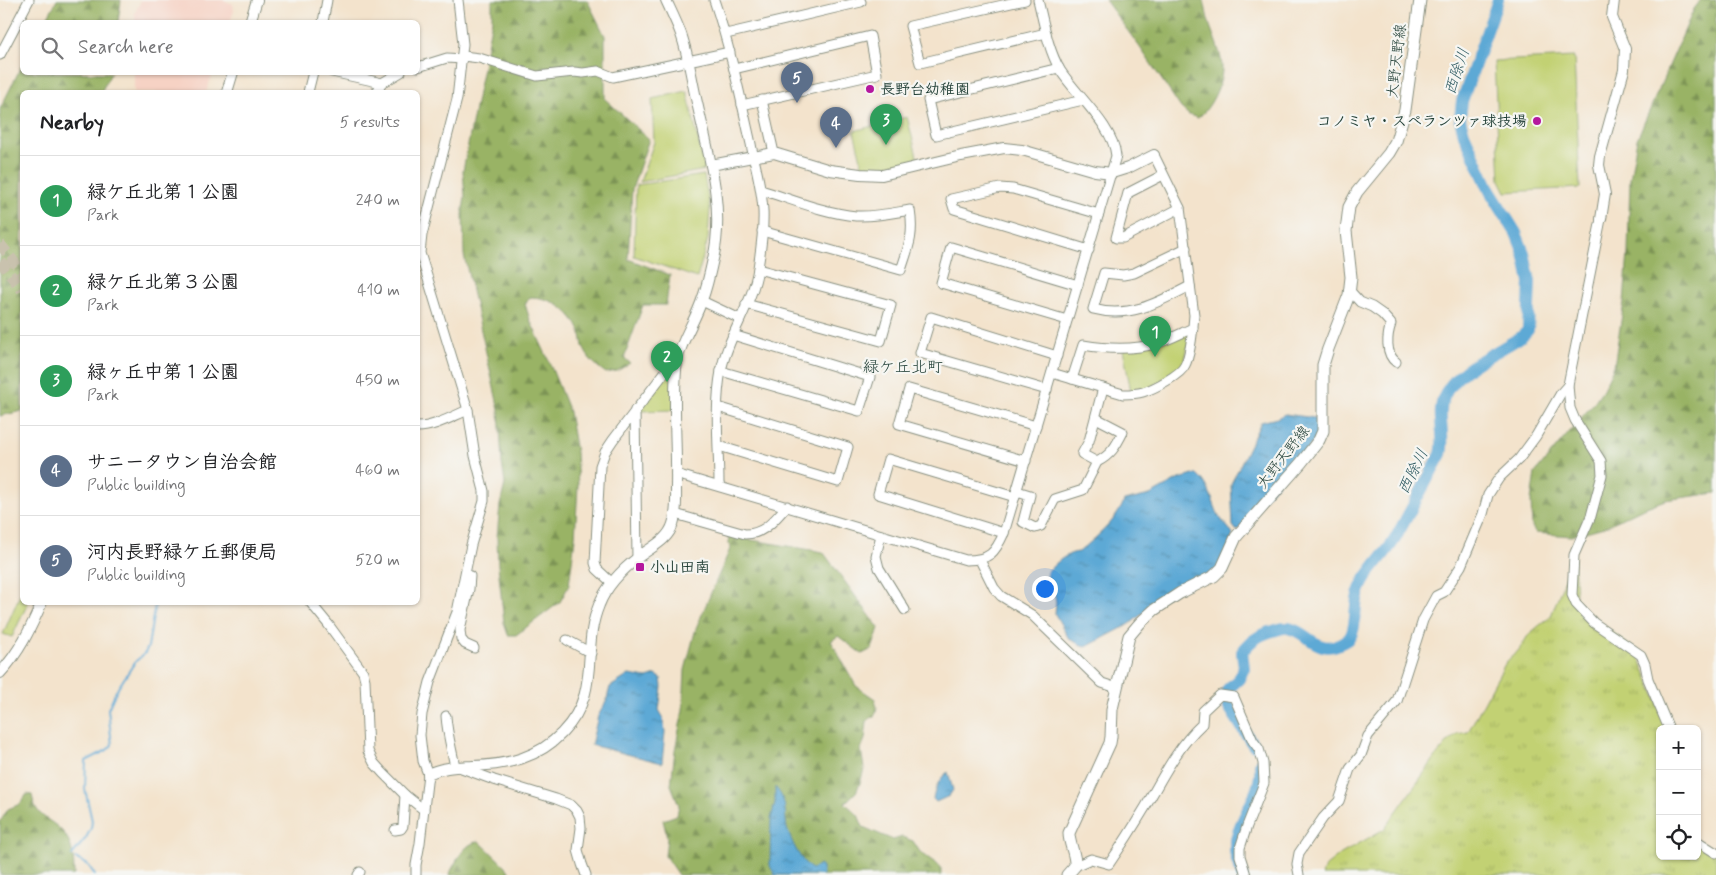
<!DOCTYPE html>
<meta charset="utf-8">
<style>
body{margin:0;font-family:Mynerve,"Klee One",sans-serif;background:#f6f6f6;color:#202124}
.controls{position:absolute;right:15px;bottom:15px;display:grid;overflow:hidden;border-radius:8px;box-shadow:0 1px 4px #0004}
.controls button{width:45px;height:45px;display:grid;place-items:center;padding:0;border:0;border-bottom:1px solid #e0e0e0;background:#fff;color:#202124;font:25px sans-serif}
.you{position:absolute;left:1044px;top:588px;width:18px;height:18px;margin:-12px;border:4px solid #fff;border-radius:50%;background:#1a73e8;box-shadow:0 0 0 8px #1a73e833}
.badge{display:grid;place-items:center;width:32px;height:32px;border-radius:50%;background:#b45309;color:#fff;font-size:16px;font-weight:700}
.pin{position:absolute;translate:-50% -41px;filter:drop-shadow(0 1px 2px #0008)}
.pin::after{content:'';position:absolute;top:26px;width:18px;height:15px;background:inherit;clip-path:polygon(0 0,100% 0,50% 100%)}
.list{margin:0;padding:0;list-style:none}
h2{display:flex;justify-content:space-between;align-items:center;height:65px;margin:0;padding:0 20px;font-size:21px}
h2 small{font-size:16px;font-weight:400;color:#757577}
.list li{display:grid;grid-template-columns:32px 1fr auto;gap:15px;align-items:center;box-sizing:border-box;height:90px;padding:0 20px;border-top:1px solid #e0e0e0}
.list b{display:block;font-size:19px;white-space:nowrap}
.list p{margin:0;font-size:16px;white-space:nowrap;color:#757577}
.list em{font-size:16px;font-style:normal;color:#757577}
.icon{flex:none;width:28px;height:28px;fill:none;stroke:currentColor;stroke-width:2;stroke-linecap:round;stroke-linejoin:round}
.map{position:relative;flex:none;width:1716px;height:875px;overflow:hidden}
.search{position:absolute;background:#fff;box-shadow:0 1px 4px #0004;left:20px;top:20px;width:400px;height:55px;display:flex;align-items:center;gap:12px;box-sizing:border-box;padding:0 18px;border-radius:8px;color:#757577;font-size:19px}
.panel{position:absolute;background:#fff;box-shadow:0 1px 4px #0004;left:20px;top:90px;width:400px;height:515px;border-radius:8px}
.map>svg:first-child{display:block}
</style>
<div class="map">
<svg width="1716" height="875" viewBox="0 0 1716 875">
<defs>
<pattern id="grass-tufts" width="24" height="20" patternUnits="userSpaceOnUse" patternTransform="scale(1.25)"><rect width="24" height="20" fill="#c2d173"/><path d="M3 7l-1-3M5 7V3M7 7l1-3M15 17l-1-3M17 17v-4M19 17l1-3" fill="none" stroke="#a6b464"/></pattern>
<pattern id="forest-firs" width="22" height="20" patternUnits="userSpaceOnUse" patternTransform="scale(1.25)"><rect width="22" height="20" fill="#99b365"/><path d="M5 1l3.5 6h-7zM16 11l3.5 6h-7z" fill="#7c9354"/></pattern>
<pattern id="water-ripples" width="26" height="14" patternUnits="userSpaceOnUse" patternTransform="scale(1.25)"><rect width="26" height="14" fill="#5da9d5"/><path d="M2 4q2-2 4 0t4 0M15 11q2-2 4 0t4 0" fill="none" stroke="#4c8bae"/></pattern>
</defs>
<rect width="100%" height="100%" fill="#f6f6f2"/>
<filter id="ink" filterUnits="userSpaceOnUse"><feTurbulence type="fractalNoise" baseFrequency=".02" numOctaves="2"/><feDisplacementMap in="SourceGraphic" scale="10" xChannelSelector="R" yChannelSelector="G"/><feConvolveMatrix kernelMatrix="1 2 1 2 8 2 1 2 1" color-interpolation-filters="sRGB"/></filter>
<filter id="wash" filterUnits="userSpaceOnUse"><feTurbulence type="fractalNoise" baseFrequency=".0096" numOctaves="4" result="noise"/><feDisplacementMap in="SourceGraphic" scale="20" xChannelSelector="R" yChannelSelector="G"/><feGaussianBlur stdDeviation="1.12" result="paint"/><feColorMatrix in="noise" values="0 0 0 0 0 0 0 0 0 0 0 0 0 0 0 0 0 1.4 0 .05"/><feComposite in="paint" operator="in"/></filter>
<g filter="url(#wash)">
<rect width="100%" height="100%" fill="#f3e3cc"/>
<g fill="#f6d2c4">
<path d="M141,0H223L233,4L234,11L230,22H135V13Z"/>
<path d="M134,73V72L213,73L206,92H134Z"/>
</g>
<path fill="url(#grass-tufts)" stroke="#708754" d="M1574,555L1576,604L1637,652L1669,729H1660V856H1697V843L1716,854V875H1322L1325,867L1341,854L1384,829L1437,755L1449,741L1457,734L1468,732L1506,662L1519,650L1529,634L1551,616Z"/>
<g fill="url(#forest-firs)" stroke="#5c784c">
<path d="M57,0H121L118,22H45Z"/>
<path d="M492,0H587L605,36V99L649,139L632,189L628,259L670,275L666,305H643L624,358L630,363L617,371L606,373C596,366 587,358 583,346C582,340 581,332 578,327C569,309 550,297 530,297L525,304L530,320L548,359L569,412L576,452L578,485L575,538L569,585L560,602L516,635H508L504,623L498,565L497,537L500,505L505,484L502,463L499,410L464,255L463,210L465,197L463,171L492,20Z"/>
<path d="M1105,0H1204C1206,9 1207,18 1210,26C1220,54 1229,68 1214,97C1210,105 1205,112 1198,118L1189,115L1181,108L1139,46Z"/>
<path d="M1701,0H1716V493L1665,500L1641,509L1604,527L1571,536L1536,533L1532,527L1531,500L1535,473L1593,404L1603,389L1614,366L1624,302L1628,253L1630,179L1637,139L1694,9Z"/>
<path d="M22,65V72L111,73L101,92H22V411L0,416V109Z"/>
<path d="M728,536L823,552L879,628L872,649L862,654L838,636L831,641L856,686L875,699L877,708L875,715L867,721L865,739L861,749L864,769L860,783L856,792L845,803L858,815L863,827L893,840L902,837L913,841L920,852L941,867V875H678L665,856L667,837L663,820L677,815L679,805L671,785L675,750L683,710L685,670L696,628L730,549Z"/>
<path d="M27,794L32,795C36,818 48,817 61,830C73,842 74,859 74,875H0V822L8,809L20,804Z"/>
<path d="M479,841L507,868L511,875H450L451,871C458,858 464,844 479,841Z"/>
</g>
<g fill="#c2d173" stroke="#708754">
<path d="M1574,57L1580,188L1506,192L1500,180L1494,61Z"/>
<path d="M687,91L705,170L640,182L654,142L652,99Z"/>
<path d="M907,117L918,160L884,168H863L854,131Z"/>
<path d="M704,175L710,209L708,239L697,278L634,256L636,185Z"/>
<path d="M1191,330L1184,365L1148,389L1131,392L1123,349Z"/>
<path d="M673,370L674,410L641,411V407L668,371Z"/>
<path d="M22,590V602L28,603L12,637L3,634Z"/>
</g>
<g fill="url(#water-ripples)" stroke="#3e7384">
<path d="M1285,414L1322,419L1317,438L1237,531L1233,526L1231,484L1261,422L1277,418Z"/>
<path d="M1197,474C1210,485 1212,502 1219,516C1223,523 1230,528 1233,535L1219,568L1155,603L1130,624L1086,647L1069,639L1055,614L1056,602L1054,590L1047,576V572C1055,564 1067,552 1079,552C1094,539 1117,521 1124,501L1150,495L1179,479Z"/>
<path d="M629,675L647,678L656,675L661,678L662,687L659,710L663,717L665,732L662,763L591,745L598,716L606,702L610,687Z"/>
<path d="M948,772L953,790L949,796L936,802L933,799C935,789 939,778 948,772Z"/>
<path d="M775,787C788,801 784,812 787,828C790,839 802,864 812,869L820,865L822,868L823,875H775L770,866V860L771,819L775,803Z"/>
</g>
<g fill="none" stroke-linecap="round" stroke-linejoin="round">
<g stroke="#5da9d5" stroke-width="2">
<path d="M72,855L86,838L91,828L92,821L85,789L86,761L107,750L112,745L108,709L116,691L135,662L145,653L148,647L155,604"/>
<path d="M75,858L88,865L95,875"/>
</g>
<g stroke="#5da9d5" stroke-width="12">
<path d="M1253,745L1226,702L1225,694L1228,689L1239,679L1244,668L1242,652C1250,642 1257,636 1269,632C1276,631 1281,627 1288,628C1310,632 1317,659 1347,640C1357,633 1354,611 1357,600C1361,576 1383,559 1395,539L1441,454C1446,436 1436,415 1444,397C1453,373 1485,358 1506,346C1514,341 1522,338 1528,330L1530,282L1524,253L1516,233L1490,191L1464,134L1460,119L1462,101L1498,0"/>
<path d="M1242,875C1239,866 1235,858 1235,849C1236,818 1264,795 1260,764"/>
</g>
</g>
</g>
<g filter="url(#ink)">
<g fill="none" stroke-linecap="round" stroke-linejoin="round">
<g stroke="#c9c2ae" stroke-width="11" stroke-dasharray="11 5.5" stroke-linecap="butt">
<path d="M0,244L22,272"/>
<path d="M0,261L22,290"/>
</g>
<g stroke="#899080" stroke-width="11">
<g id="minor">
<path d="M714,0C730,47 740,95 751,144C755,166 762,188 763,211C764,230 761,249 758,268C753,304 728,335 721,371C714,407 719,449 719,485"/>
<path d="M1025,0L910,26L920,63L1046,33"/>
<path d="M323,22L327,0"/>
<path d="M726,34L861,2L860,0"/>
<path d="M0,55L29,0"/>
<path d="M463,56L479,58L537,76L574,72L583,73L598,71L613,77L730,52"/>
<path d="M418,67L447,58L462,59"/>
<path d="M1059,68L928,100L936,135L1083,100"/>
<path d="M734,69L870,36L877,74L742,105"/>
<path d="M332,72L382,83"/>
<path d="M308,92L313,72"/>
<path d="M377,92L382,83L401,72"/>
<path d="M762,100L774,153"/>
<path d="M1163,175L1128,193L1116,238H1123L1180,208"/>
<path d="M761,190C791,199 824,213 856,216C874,217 892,213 910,210C914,235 909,246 901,270L762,231"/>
<path d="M1601,219L1568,385L1570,408L1575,420L1601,461L1602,475L1591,516L1574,555L1572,595L1576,604L1594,623L1641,655L1645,664L1648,679L1669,729"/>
<path d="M1186,248L1134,273L1123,275L1104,273L1093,309C1130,319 1159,302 1190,286"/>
<path d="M1089,250L954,209L951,199L1000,188L1013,189L1099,214"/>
<path d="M1349,290L1360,302L1372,307L1382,314L1391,324C1387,335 1385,354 1396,362"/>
<path d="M702,301L740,319"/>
<path d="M746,304L881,341L891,305L758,269"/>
<path d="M1067,320L941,283L951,247L1078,285"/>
<path d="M721,371L859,411L870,377L733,335"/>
<path d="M1052,373L1123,394C1129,394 1136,394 1143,392C1153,389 1181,375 1185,365C1191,354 1193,328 1194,315L1180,208L1154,155"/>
<path d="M1072,379L1083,345C1107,349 1133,351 1157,343C1169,340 1181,333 1193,328"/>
<path d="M1047,390L920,353L931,317L1057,356"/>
<path d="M718,407L848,447L838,482L719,446"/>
<path d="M635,410L637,558"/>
<path d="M1096,418L1123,432C1116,446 1111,455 1097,462"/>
<path d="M418,427C434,427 453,416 468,410"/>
<path d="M1026,461L899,424L909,389L1036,426"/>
<path d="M676,474L966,560C990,560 995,553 1004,533L1116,156C1114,127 1076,95 1060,70C1048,49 1044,24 1038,0"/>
<path d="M1017,491L1030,495L1023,522L1035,528L1041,526L1055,499L1083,490L1097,462L1082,454L1089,441L1103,388"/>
<path d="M675,514L745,534C765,534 774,520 787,506"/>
<path d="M1004,533L878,494L888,459L1015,497"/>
<path d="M881,535L876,556L879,568L905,610"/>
<path d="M980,560L994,588L1001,596L1032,615L1102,683L1117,688"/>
<path d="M470,576L469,589L460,630L461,639L465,644L474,648"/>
<path d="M611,582L597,569L595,563L600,466L605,452L613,440L678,355"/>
<path d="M310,602L328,624L363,672L365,680L368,751L374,763L383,773L405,795L424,810"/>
<path d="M567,640L591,653"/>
<path d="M446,716C447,733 452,750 455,767"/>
<path d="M459,767L494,780L556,799L571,805L577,811L580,817L581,828L578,850L582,864L586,875"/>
<path d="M395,830L401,829L403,826L405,795"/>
<path d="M1697,841L1716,853"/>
<path d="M1075,866L1091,859L1109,864C1122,845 1134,826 1146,806C1162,778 1178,746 1202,724L1203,711L1220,695L1234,697L1253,741L1259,749L1263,763L1264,783L1247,826L1240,848V856L1246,875"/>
<path d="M358,875L360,872"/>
<path d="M416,875V865L420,843L428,774L423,761L420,735L422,714L430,682L457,612L471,545L484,501V491L475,456L468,410L420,253L422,235L457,99L463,44L458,0"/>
<path d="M1299,875L1297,864L1299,853L1323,818L1339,801L1350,769L1361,755L1368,736L1397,701L1423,620L1436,596L1444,592L1461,566L1483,514L1488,495L1499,478L1519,459L1536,436L1561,393L1568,385"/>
</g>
</g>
<g stroke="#899080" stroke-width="12">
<g id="tertiary">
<path d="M250,22L257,0"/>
<path d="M227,92L233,72"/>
<path d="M711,165L774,153L830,170L860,174L882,175L961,156L1004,148L1022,150L1095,171L1112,173L1128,168L1154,155"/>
<path d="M1601,219L1605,194L1599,165L1600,156L1624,70L1625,49L1612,17L1614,0"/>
<path d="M0,673C19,653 31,628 42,602"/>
<path d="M428,774C442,767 457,767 473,766C507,765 538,758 562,733C603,690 580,651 599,605C607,584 623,569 640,556C653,546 668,540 673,524C677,512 676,499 676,487C677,448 673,408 676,370C678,344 694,324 702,300C707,287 710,273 713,259C725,209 709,156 698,107C692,83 689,57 681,34C677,23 671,11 666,0"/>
</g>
</g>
<g stroke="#899080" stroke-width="13">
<path id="secondary" d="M1067,875L1075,866C1076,854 1069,845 1069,833L1110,743L1111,737L1112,709L1129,636L1140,623L1154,610L1180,593L1214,576L1222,568L1236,537L1301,463L1319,440L1323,431V365L1328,349L1349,295L1351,277L1346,231L1349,207L1357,192L1389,153L1396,141L1405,110L1420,0"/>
</g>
<use href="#minor" stroke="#fff" stroke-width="9"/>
<use href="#tertiary" stroke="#fff" stroke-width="10"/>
<use href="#secondary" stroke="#fff" stroke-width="11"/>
</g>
</g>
<g fill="#b5179e" stroke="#f6f6f2" stroke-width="2">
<circle cx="870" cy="89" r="5"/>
<circle cx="1537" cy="121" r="5"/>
<rect x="635" y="562" width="10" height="10" rx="2.5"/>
</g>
<g text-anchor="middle" stroke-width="4.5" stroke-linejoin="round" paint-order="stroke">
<g font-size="15" fill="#1f3d34" stroke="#f6f6f2">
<text transform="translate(1396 61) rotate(-83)" y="5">大野天野線</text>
<text transform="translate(1283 457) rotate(-52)" y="5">大野天野線</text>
</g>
<g font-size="15" font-weight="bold" fill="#1f3d34" stroke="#f6f6f2" text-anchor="start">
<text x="880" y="94">長野台幼稚園</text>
<text x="1527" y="126" text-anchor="end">コノミヤ・スペランツァ球技場</text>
<text x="650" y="572">小山田南</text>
</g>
<g font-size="16" font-style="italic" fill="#325d64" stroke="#f6f6f2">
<text transform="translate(1456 71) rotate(-72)" y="6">西除川</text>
<text transform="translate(1412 471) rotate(-64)" y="6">西除川</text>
</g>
<g font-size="16" fill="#1f3d34" stroke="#f6f6f2">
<text x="903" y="372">緑ケ丘北町</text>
</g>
</g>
</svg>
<div class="controls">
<button>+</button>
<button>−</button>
<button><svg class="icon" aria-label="locate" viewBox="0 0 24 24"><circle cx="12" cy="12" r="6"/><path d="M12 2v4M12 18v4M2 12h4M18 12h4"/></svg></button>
</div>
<div class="you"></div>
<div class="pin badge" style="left:1155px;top:357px;background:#2e9e5b">1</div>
<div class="pin badge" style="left:667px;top:382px;background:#2e9e5b">2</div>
<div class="pin badge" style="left:886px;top:145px;background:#2e9e5b">3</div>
<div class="pin badge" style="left:836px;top:148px;background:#5c6f8a">4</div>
<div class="pin badge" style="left:797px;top:103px;background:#5c6f8a">5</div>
<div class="search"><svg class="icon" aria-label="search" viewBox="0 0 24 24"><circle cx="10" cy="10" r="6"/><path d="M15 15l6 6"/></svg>Search here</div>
<section class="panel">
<h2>Nearby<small>5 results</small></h2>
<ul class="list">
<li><span class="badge" style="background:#2e9e5b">1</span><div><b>緑ケ丘北第１公園</b><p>Park</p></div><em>240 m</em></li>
<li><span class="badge" style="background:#2e9e5b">2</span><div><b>緑ケ丘北第３公園</b><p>Park</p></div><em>410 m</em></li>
<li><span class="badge" style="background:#2e9e5b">3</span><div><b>緑ヶ丘中第１公園</b><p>Park</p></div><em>450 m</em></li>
<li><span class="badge" style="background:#5c6f8a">4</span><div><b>サニータウン自治会館</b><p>Public building</p></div><em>460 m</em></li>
<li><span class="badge" style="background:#5c6f8a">5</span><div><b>河内長野緑ケ丘郵便局</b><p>Public building</p></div><em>520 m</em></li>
</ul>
</section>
</div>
